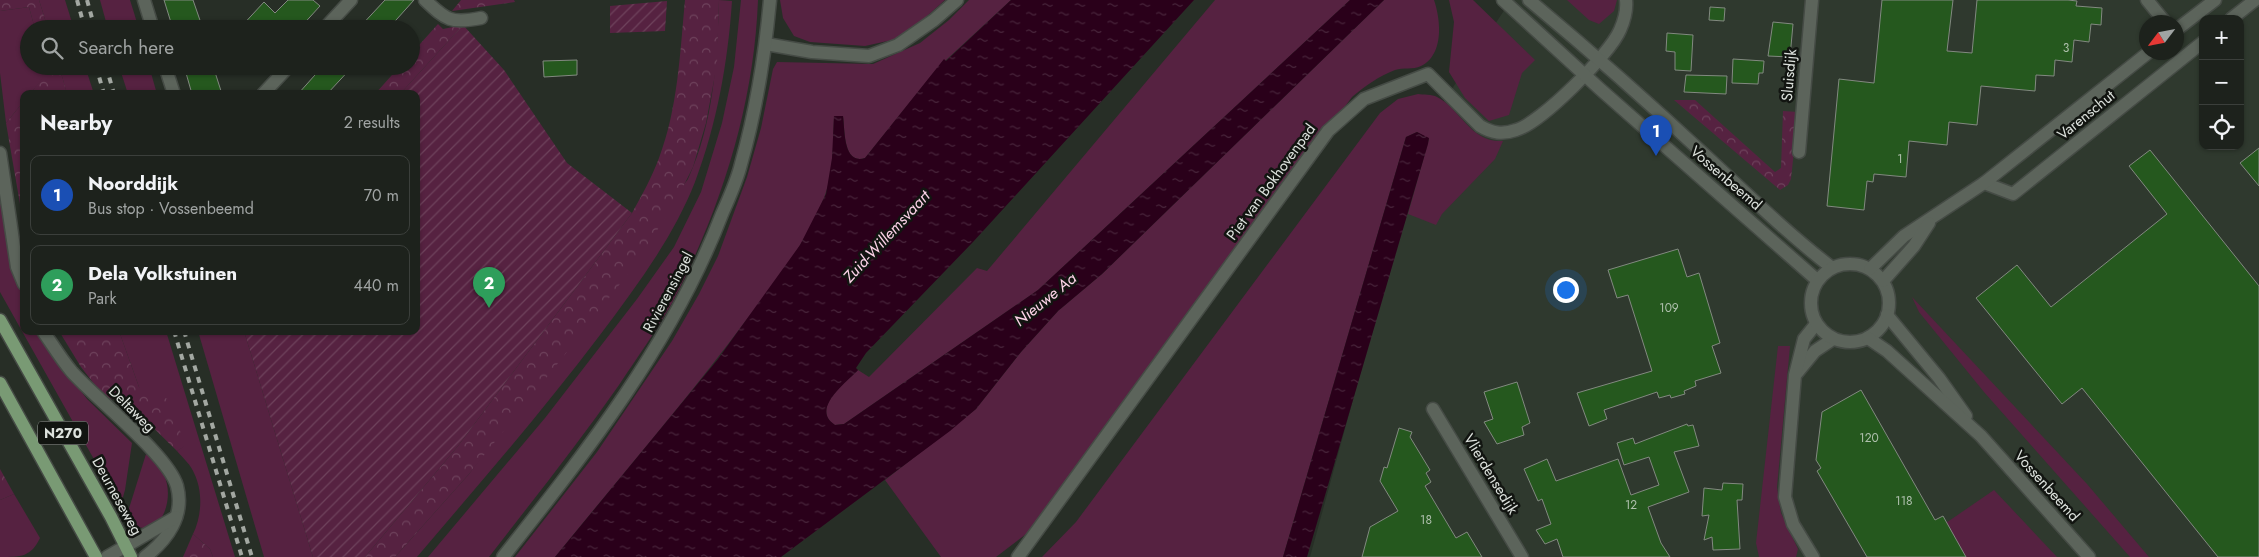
<!DOCTYPE html>
<meta charset="utf-8">
<style>
body{margin:0;font-family:Jost,sans-serif;background:#252a25;color:#f1f3f6}
.controls{position:absolute;right:15px;top:15px;display:grid;overflow:hidden;border-radius:10px;box-shadow:0 1px 4px #0004}
.controls button{width:45px;height:45px;display:grid;place-items:center;padding:0;border:0;border-bottom:1px solid #3b3f3b;background:#1d221c;color:#f1f3f6;font:25px sans-serif}
.compass{position:absolute;left:2139px;top:15px;width:45px;height:45px;border-radius:50%;background:#1d221c;box-shadow:0 1px 4px #0004;rotate:238deg}
.you{position:absolute;left:1565px;top:289px;width:18px;height:18px;margin:-12px;border:4px solid #fff;border-radius:50%;background:#1a73e8;box-shadow:0 0 0 8px #1a73e833}
.badge{display:grid;place-items:center;width:32px;height:32px;border-radius:50%;background:#b45309;color:#fff;font-size:16px;font-weight:700}
.pin{position:absolute;translate:-50% -41px;filter:drop-shadow(0 1px 2px #0008)}
.pin::after{content:'';position:absolute;top:26px;width:18px;height:15px;background:inherit;clip-path:polygon(0 0,100% 0,50% 100%)}
.list{margin:0;padding:0;list-style:none}
h2{display:flex;justify-content:space-between;align-items:center;height:65px;margin:0;padding:0 20px;font-size:21px}
h2 small{font-size:16px;font-weight:400;color:#a0a4a3}
.list li{display:grid;grid-template-columns:32px 1fr auto;gap:15px;align-items:center;box-sizing:border-box;height:80px;margin:0 10px 10px;padding:0 10px;border:1px solid #3b3f3b;border-radius:10px}
.list b{display:block;font-size:19px;white-space:nowrap}
.list p{margin:0;font-size:16px;white-space:nowrap;color:#a0a4a3}
.list em{font-size:16px;font-style:normal;color:#a0a4a3}
.icon{flex:none;width:28px;height:28px;fill:none;stroke:currentColor;stroke-width:2;stroke-linecap:round;stroke-linejoin:round}
.map{position:relative;flex:none;width:2259px;height:557px;overflow:hidden}
.search{position:absolute;background:#1d221c;box-shadow:0 1px 4px #0004;left:20px;top:20px;width:400px;height:55px;display:flex;align-items:center;gap:12px;box-sizing:border-box;padding:0 18px;border-radius:28px;color:#a0a4a3;font-size:19px}
.panel{position:absolute;background:#1d221c;box-shadow:0 1px 4px #0004;left:20px;top:90px;width:400px;height:245px;border-radius:10px}
.map>svg:first-child{display:block}
</style>
<div class="map">
<svg width="2259" height="557" viewBox="0 0 2259 557">
<defs>
<pattern id="forest-crowns" width="20" height="18" patternUnits="userSpaceOnUse" patternTransform="scale(1.25)"><rect width="20" height="18" fill="#562241"/><path d="M2 6a3 3 0 1 1 6 0M12 15a3 3 0 1 1 6 0" fill="none" stroke="#6e425c"/></pattern>
<pattern id="garden-furrows" width="10" height="10" patternUnits="userSpaceOnUse" patternTransform="scale(1.25)"><rect width="10" height="10" fill="#562241"/><path d="M-1 1l2-2M0 10L10 0M9 11l2-2" fill="none" stroke="#6e425c"/></pattern>
<pattern id="water-ripples" width="26" height="14" patternUnits="userSpaceOnUse" patternTransform="scale(1.25)"><rect width="26" height="14" fill="#2a001a"/><path d="M2 4q2-2 4 0t4 0M15 11q2-2 4 0t4 0" fill="none" stroke="#48253b"/></pattern>
</defs>
<rect width="100%" height="100%" fill="#272e26"/>
<path fill="#2f392e" fill-rule="evenodd" d="M1511,0H2259V557H1310L1428,125ZM2203,19H2240V146H2203ZM2146,22H2176V52H2146Z"/>
<g fill="#562241">
<path d="M39,0H65L74,29H48Z"/>
<path d="M100,0H130L139,29H108Z"/>
<path d="M719,0L732,1C728,62 717,124 695,182C673,238 636,287 600,335C542,412 479,484 417,557H395L469,474L688,179C714,122 717,61 719,0Z"/>
<path d="M741,0H758C754,106 721,209 672,303C656,331 637,358 619,385C578,444 533,500 489,557H428L545,418L637,299L674,247L701,192L722,123L734,67Z"/>
<path d="M780,0H945L908,33L892,40L865,46L810,42L794,36L783,18Z"/>
<path d="M969,0H1011L945,61L944,60L865,158C843,165 845,130 843,116H834C833,141 834,171 825,195C808,241 776,281 747,319C686,401 619,478 555,557H515L597,452L672,341L699,294L718,256L747,177L761,128L773,69L777,62L873,64L920,43L949,20Z"/>
<path d="M1215,0H1350L1038,290L844,424L835,425C810,409 845,383 858,370L869,377L977,268L987,271Z"/>
<path d="M1384,0H1434C1441,20 1444,55 1421,66C1413,70 1403,67 1395,70C1379,76 1365,86 1352,97L1030,531L996,557H941L885,480L976,409L1021,352L1058,311L1102,274Z"/>
<path d="M1449,0H1473L1535,60L1522,73L1509,115L1489,121L1465,98L1449,72L1454,22Z"/>
<path d="M1567,0H1617L1614,11L1599,24L1589,20Z"/>
<path d="M29,7L35,29H29V66H46L48,72L30,94H24V101L6,123L0,73V11Z"/>
<path d="M59,66H85L94,94H67Z"/>
<path d="M119,66H149L157,94H128Z"/>
<path d="M1418,94C1423,95 1432,94 1437,97C1460,108 1470,143 1503,141L1495,159L1442,214L1436,225L1408,214L1429,139L1417,132L1406,137L1283,557H1042L1076,522L1380,113L1398,99Z"/>
<path d="M0,174L16,266L24,291V331H42L69,376L87,399L132,443L125,490L123,497L118,502L0,292Z"/>
<path d="M1912,297L2087,484L2149,557H2130L1984,392L1919,312Z"/>
<path d="M119,331H166L235,557H213L210,549L193,534C202,516 203,491 194,473C191,465 183,458 177,451L184,446L139,387Z"/>
<path d="M198,331H244L313,557H264Z"/>
<path d="M1778,346H1790L1777,487L1781,513L1798,549L1796,557H1759L1756,543Z"/>
<path d="M146,454C152,460 160,467 164,475C177,502 156,549 126,518Z"/>
<path d="M1994,490L2057,557H1963L1943,525Z"/>
<path d="M14,494L40,538C31,557 21,557 0,557V500Z"/>
</g>
<g fill="url(#forest-crowns)">
<path d="M0,0H39L48,29H35L29,7L0,11Z"/>
<path d="M461,0H514L515,2L452,11Z"/>
<path d="M685,0H719L717,64L706,123L693,167L676,201L634,266L559,362L469,474L395,557H365L458,446L632,213C642,195 652,177 659,158C678,108 680,53 685,0Z"/>
<path d="M438,24L443,29L463,25L400,94H375L400,66H411V54Z"/>
<path d="M46,66H59L66,90L63,94H30L47,72Z"/>
<path d="M1674,100H1695L1775,172L1781,168L1783,111L1798,112L1791,179L1788,185L1780,190Z"/>
<path d="M24,101V227L6,123Z"/>
<path d="M59,331H119L139,387L170,400L185,446L177,451L129,404L106,397L98,389L81,367Z"/>
<path d="M0,469L14,494L0,500Z"/>
<path d="M193,534L210,549L213,557H183Z"/>
</g>
<g fill="url(#garden-furrows)">
<path d="M667,1L665,31L610,33V6Z"/>
<path d="M463,25L504,70L567,163L632,213L458,446L365,557H313L244,331H416V94H400Z"/>
</g>
<g fill="url(#water-ripples)">
<path d="M1011,0H1194L973,242L866,353L856,368L858,370C846,383 810,409 835,425L844,424L1038,290L1350,0H1384L1102,274L1058,311L1021,352L976,409L950,431L781,557H555L718,359L800,245L826,194L832,158L834,116H843C845,130 843,165 865,158L944,59L946,61Z"/>
<path d="M1417,132L1429,138L1428,144L1307,557H1283L1406,137Z"/>
</g>
<g fill="#25581e" stroke="#828980">
<path d="M164,0H193L203,29H173Z"/>
<path d="M288,0H313L320,6L299,29H239L264,2L275,13Z"/>
<path d="M385,0H414L388,29H358Z"/>
<path d="M1882,0H1953L1947,51L1972,53L1977,0H2068L2077,1L2076,6L2102,8L2101,25L2091,24L2089,42L2074,40L2072,62L2055,60L2054,76L2036,75L2035,91L1981,86L1977,125L1949,122L1947,145L1909,141L1906,177L1874,174L1873,182L1867,181L1864,210L1827,206L1839,79L1874,83Z"/>
<path d="M1710,7L1725,8L1724,21L1709,20Z"/>
<path d="M1773,22L1793,24L1790,57L1768,56Z"/>
<path d="M1667,33L1693,35L1691,71L1675,70V52L1666,51Z"/>
<path d="M1733,59L1764,61L1763,73H1759L1758,84L1732,83Z"/>
<path d="M577,60V75L544,77L543,61Z"/>
<path d="M184,66H213L222,94H192Z"/>
<path d="M323,66H353L327,94H298Z"/>
<path d="M1686,75L1727,76L1726,94L1684,92Z"/>
<path d="M2259,148V186L2240,163Z"/>
<path d="M2150,150L2259,286V557H2218L2082,388L2062,404L1976,298L2017,265L2051,307L2167,214L2129,166Z"/>
<path d="M1678,249L1687,277L1699,273L1720,343L1712,346L1721,373L1695,381L1696,386L1684,391L1685,394L1671,398L1670,395L1659,398L1657,392L1604,410L1607,419L1589,426L1577,393L1652,371L1628,295L1617,298L1608,270Z"/>
<path d="M1517,382L1530,423L1522,427L1524,435L1497,444L1484,422L1493,419L1484,392Z"/>
<path d="M1861,390L1935,520L1943,516L1966,557H1867L1817,471L1821,468L1816,460L1822,412Z"/>
<path d="M1687,424L1688,426L1693,425L1699,446L1674,452L1689,492L1648,507L1661,543L1670,557H1563L1557,539L1545,544L1536,530L1551,524L1542,499L1538,501L1524,469L1547,459L1556,481L1618,459L1631,495L1659,485L1649,457L1624,465L1617,443L1633,438L1635,444Z"/>
<path d="M1399,428L1412,432L1410,437L1430,470L1426,473L1431,482L1425,486L1456,538L1467,532L1482,557H1362L1370,527L1398,511L1380,481L1384,467L1387,468Z"/>
<path d="M1723,483L1743,484L1742,500H1737L1740,549L1713,550L1712,537L1704,540L1709,515L1702,516L1704,488L1722,490Z"/>
</g>
<g fill="none" stroke-linecap="round" stroke-linejoin="round">
<g stroke="#454b45" stroke-width="15">
<g id="street">
<path d="M144,0L153,29"/>
<path d="M425,0C446,20 451,24 481,18"/>
<path d="M2147,0L2165,22"/>
<path d="M2231,19L2255,0"/>
<path d="M324,29L351,0"/>
<path d="M766,44L812,52L869,56L898,45L934,20L957,0"/>
<path d="M165,66L174,94"/>
<path d="M263,94L289,66"/>
<path d="M1799,152L1812,0"/>
<path d="M0,153L17,267L24,284"/>
<path d="M1984,183L2013,194L2203,42"/>
<path d="M43,331C52,344 61,359 72,372C96,399 168,455 177,486C185,516 167,540 145,557"/>
<path d="M1797,373L1815,351L1833,339"/>
<path d="M1433,409L1522,557"/>
<path d="M126,546L176,517"/>
<path d="M1018,557L1328,131L1364,99L1428,74L1480,126C1492,133 1502,135 1516,130C1541,123 1610,54 1620,30C1624,21 1627,9 1626,0"/>
<path d="M1813,557L1793,524L1785,497L1795,375L1804,339L1816,324"/>
</g>
</g>
<g stroke="#454b45" stroke-width="15">
<g id="secondary">
<path d="M1503,0L1600,89L1817,280"/>
<path d="M1529,0C1589,50 1648,102 1706,156C1747,194 1787,233 1831,267"/>
<path d="M2176,30L2215,0"/>
<circle cx="1850" cy="303" r="39"/>
<path d="M1870,269L1904,236L1984,183L2149,52"/>
<path d="M1883,281L1914,246L1929,223"/>
<path d="M1887,315L1939,378L1966,416"/>
<path d="M1868,338L1887,351L1981,436L2089,557"/>
<path d="M107,557L126,546"/>
<path d="M503,557C587,451 673,342 722,214C729,198 737,181 741,164C756,111 765,55 770,0"/>
</g>
</g>
<g stroke="#454b45" stroke-width="15">
<g id="primary">
<path d="M0,320L111,517L131,557"/>
<path d="M0,383L96,557"/>
</g>
</g>
<use href="#street" stroke="#5c645b" stroke-width="12"/>
<use href="#secondary" stroke="#5c645b" stroke-width="12"/>
<use href="#primary" stroke="#799a74" stroke-width="12"/>
<g stroke="#a3a8a2" stroke-width="4" stroke-dasharray="6 6" stroke-linecap="butt">
<path d="M77,0L85,29"/>
<path d="M87,0L95,29"/>
<path d="M96,66L104,94"/>
<path d="M106,66L114,94"/>
<path d="M174,331L242,557"/>
<path d="M184,331L252,557"/>
</g>
</g>
<g text-anchor="middle" stroke-width="5" stroke-linejoin="round" paint-order="stroke">
<g font-size="12" fill="#afc0ad">
<text x="2066" y="52">3</text>
<text x="1900" y="163">1</text>
<text x="1669" y="312">109</text>
<text x="1869" y="442">120</text>
<text x="1904" y="505">118</text>
<text x="1631" y="509">12</text>
<text x="1426" y="524">18</text>
</g>
<rect fill="#121511" stroke="#a0a4a0" stroke-width="1" x="38" y="421.5" width="50" height="23" rx="4"/>
<g font-size="14" font-weight="bold" fill="#dde2dd">
<text x="63" y="438">N270</text>
</g>
<g font-size="15" fill="#dde2dd" stroke="#121511">
<text transform="translate(1789 75) rotate(-85)" y="5">Sluisdijk</text>
<text transform="translate(2086 115) rotate(-39)" y="5">Varenschut</text>
<text transform="translate(1726 178) rotate(41)" y="5">Vossenbeemd</text>
<text transform="translate(1271 182) rotate(-54)" y="5">Piet van Bokhovenpad</text>
<text transform="translate(668 292) rotate(-62)" y="5">Rivierensingel</text>
<text transform="translate(132 409) rotate(45)" y="5">Deltaweg</text>
<text transform="translate(1491 474) rotate(59)" y="5">Vlierdensedijk</text>
<text transform="translate(2047 486) rotate(48)" y="5">Vossenbeemd</text>
<text transform="translate(117 496) rotate(61)" y="5">Deurneseweg</text>
</g>
<g font-size="16" font-style="italic" fill="#fdd3e8" stroke="#121511">
<text transform="translate(886 236) rotate(-47)" y="6">Zuid-Willemsvaart</text>
<text transform="translate(1045 299) rotate(-39)" y="6">Nieuwe Aa</text>
</g>
</g>
</svg>
<div class="controls">
<button>+</button>
<button>−</button>
<button><svg class="icon" aria-label="locate" viewBox="0 0 24 24"><circle cx="12" cy="12" r="6"/><path d="M12 2v4M12 18v4M2 12h4M18 12h4"/></svg></button>
</div>
<svg class="compass" viewBox="-18 -18 36 36"><path d="M0-13l5 13h-10z" fill="#e53935"/><path d="M0 13l5-13h-10z" fill="#a0a4a3"/></svg>
<div class="you"></div>
<div class="pin badge" style="left:1656px;top:156px;background:#1a4fb4">1</div>
<div class="pin badge" style="left:489px;top:308px;background:#2e9e5b">2</div>
<div class="search"><svg class="icon" aria-label="search" viewBox="0 0 24 24"><circle cx="10" cy="10" r="6"/><path d="M15 15l6 6"/></svg>Search here</div>
<section class="panel">
<h2>Nearby<small>2 results</small></h2>
<ul class="list">
<li><span class="badge" style="background:#1a4fb4">1</span><div><b>Noorddijk</b><p>Bus stop · Vossenbeemd</p></div><em>70 m</em></li>
<li><span class="badge" style="background:#2e9e5b">2</span><div><b>Dela Volkstuinen</b><p>Park</p></div><em>440 m</em></li>
</ul>
</section>
</div>
